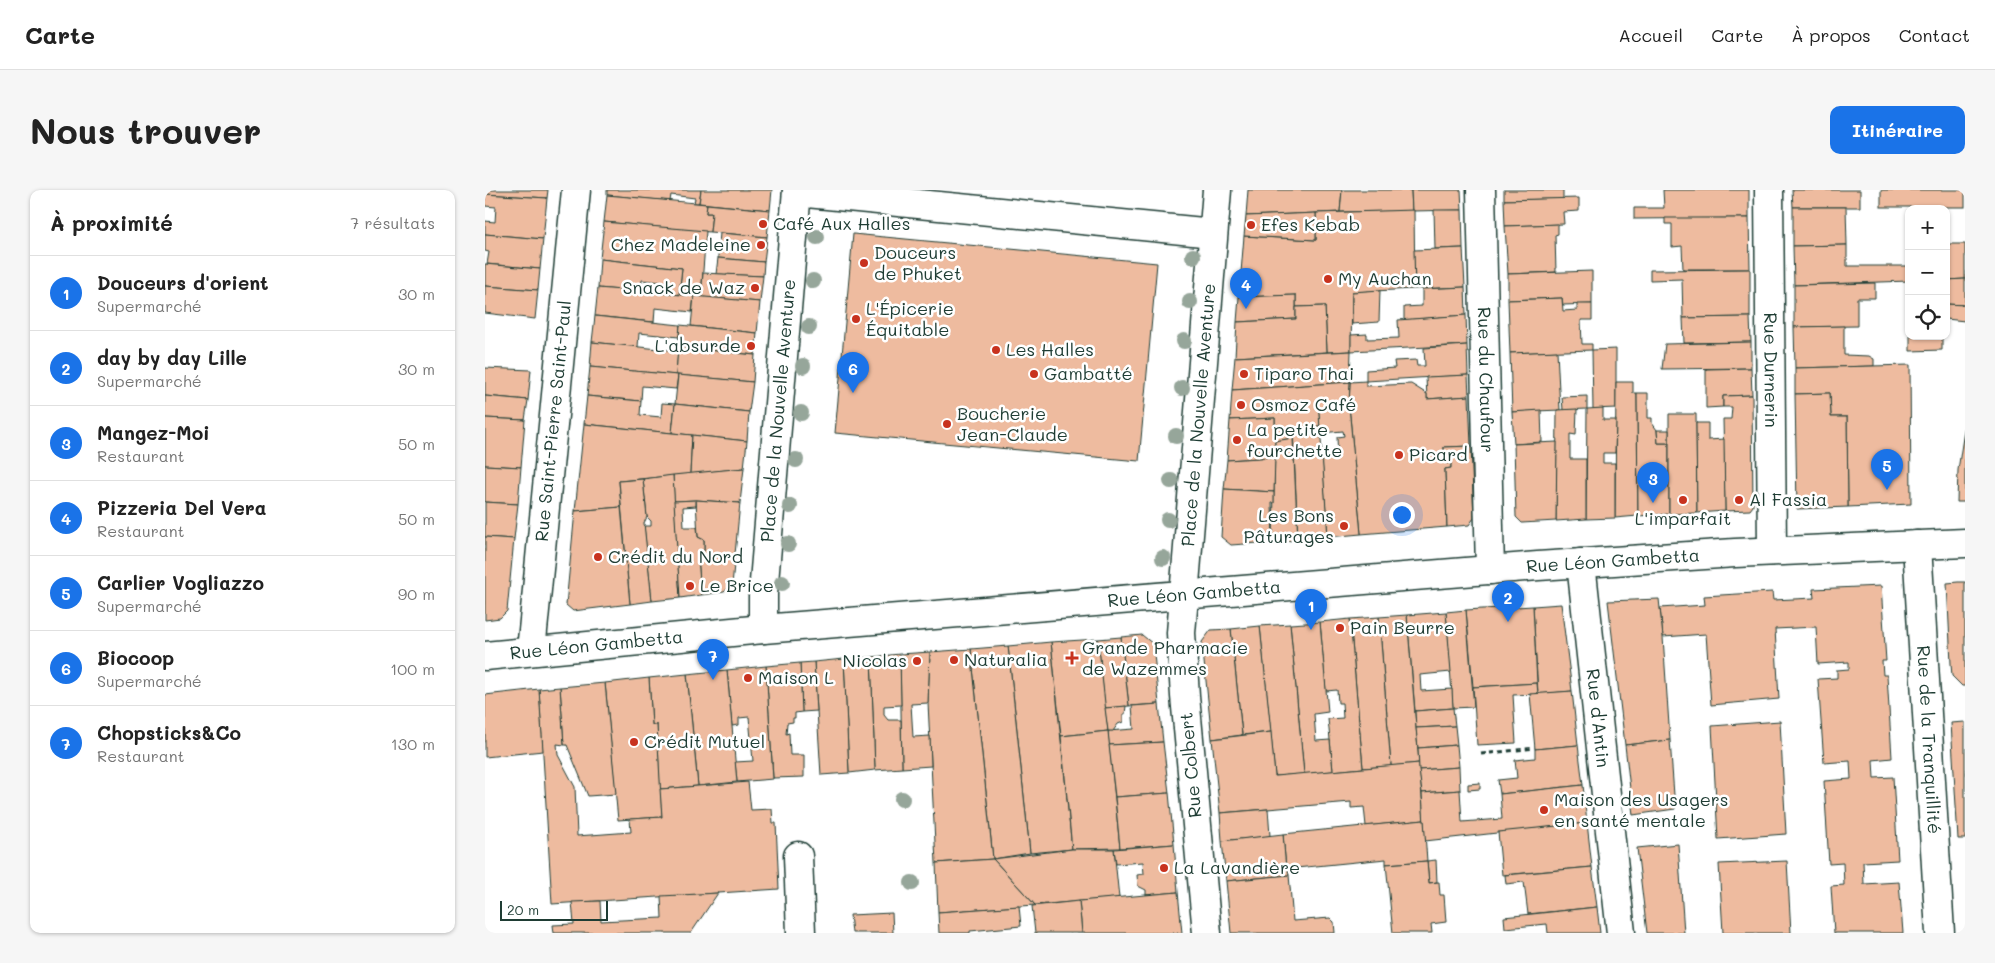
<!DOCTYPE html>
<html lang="fr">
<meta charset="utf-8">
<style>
body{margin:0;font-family:Mali,sans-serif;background:#f6f6f6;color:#222}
.controls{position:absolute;right:15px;top:15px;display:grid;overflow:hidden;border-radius:10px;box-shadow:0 1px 4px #0004}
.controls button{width:45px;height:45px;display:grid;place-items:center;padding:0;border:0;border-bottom:1px solid #e0e0e0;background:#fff;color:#222;font:25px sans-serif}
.scale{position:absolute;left:15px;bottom:12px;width:108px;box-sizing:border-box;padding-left:5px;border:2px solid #1f3d34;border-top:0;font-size:14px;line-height:18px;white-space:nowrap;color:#1f3d34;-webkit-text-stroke:4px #fff;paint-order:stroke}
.you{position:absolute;left:916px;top:324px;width:18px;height:18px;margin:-12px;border:4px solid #fff;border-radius:50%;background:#1a73e8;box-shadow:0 0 0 8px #1a73e833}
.badge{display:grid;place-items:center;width:32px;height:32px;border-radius:50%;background:#1a73e8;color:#fff;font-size:16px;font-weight:700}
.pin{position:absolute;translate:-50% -41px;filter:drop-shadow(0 1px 2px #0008)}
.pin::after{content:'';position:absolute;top:26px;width:18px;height:15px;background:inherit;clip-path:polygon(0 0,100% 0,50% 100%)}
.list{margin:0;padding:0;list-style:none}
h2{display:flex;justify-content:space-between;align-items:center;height:65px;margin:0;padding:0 20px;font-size:21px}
h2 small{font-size:16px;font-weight:400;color:#767676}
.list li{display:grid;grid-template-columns:32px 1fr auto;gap:15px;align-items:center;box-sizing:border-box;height:75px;padding:0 20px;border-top:1px solid #e0e0e0}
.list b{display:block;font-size:19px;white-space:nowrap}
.list p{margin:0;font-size:16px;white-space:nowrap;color:#767676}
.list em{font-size:16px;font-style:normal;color:#767676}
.icon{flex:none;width:28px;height:28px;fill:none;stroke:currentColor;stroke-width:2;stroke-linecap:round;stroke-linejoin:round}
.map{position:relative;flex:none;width:1480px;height:743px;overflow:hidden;border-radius:10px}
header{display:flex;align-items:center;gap:30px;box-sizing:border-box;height:70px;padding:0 25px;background:#fff;border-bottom:1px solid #e0e0e0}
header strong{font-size:24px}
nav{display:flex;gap:28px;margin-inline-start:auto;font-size:18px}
.intro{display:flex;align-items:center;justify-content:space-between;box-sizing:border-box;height:120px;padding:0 30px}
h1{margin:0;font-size:35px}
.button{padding:12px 22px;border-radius:10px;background:#1a73e8;color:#fff;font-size:18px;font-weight:700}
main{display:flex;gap:30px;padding:0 30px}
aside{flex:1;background:#fff;border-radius:10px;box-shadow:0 1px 4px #0004}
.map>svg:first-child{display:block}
</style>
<header>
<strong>Carte</strong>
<nav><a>Accueil</a><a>Carte</a><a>À propos</a><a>Contact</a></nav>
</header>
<div class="intro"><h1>Nous trouver</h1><a class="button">Itinéraire</a></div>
<main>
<aside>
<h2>À proximité<small>7 résultats</small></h2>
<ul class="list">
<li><span class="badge">1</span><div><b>Douceurs d'orient</b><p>Supermarché</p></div><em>30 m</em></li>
<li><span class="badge">2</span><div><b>day by day Lille</b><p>Supermarché</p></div><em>30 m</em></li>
<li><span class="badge">3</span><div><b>Mangez-Moi</b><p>Restaurant</p></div><em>50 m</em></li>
<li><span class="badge">4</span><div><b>Pizzeria Del Vera</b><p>Restaurant</p></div><em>50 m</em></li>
<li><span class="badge">5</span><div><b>Carlier Vogliazzo</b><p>Supermarché</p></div><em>90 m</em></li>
<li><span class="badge">6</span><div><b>Biocoop</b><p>Supermarché</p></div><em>100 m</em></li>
<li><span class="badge">7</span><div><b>Chopsticks&amp;Co</b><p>Restaurant</p></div><em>130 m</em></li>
</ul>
</aside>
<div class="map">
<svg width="1480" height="743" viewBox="0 0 1480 743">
<rect width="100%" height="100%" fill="#fff"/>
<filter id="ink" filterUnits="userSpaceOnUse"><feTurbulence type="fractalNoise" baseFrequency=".02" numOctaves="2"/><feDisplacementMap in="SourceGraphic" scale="10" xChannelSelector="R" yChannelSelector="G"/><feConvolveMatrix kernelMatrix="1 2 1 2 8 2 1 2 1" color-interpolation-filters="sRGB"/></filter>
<g filter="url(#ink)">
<g fill="#eebb9f" stroke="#1f3d34">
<path d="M0,0H63L62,8L0,4Z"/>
<path d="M122,0H216L214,13H209L210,8L186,5L185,11L122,5Z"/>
<path d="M216,0H287L285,20L214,13Z"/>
<path d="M763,0H857L855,22L761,26Z"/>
<path d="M857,0H926L927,21L855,22Z"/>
<path d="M926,0H976L977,20L927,21Z"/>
<path d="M1019,0H1078V9L1019,10Z"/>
<path d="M1178,0H1264V28L1149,29V18H1179Z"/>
<path d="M1307,0H1375V17H1308Z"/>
<rect x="1396" y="0" width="84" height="17"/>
<path d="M0,4L62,8L58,49L0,44V31L10,32L11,17L0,16Z"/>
<path d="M122,5L222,14L221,23H227L225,42L119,32Z"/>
<path d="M1094,8V21L1078,22L1079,34L1020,36L1019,10Z"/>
<path d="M222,14L285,20L282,47L225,42L227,23H221Z"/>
<path d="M1308,17H1361L1362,55L1308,56Z"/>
<path d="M929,20L930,99L867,102L866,161L842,162L840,116L811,117V105L754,107L759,46L831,50V23Z"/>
<path d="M949,20H977L978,58L950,59Z"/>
<path d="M831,23V50L759,46L761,26Z"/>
<path d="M1180,28H1264L1265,79H1198L1197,56L1187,57V34H1180Z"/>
<path d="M119,32L221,41L216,107L194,105L197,78L115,69Z"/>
<path d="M1073,34V44L1070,45L1071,82L1023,84L1020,36Z"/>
<path d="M235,43L282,47L279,72L233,68V64L229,62L230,55L234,54Z"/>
<path d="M0,44L58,49L55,79L2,74L4,62L0,61Z"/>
<path d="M368,44L672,73L654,271L350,243Z"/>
<path d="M1461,54H1480V89L1461,90Z"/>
<path d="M1362,55V76H1424V91L1309,95L1308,56Z"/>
<path d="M978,58L980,97L930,99L929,60Z"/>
<path d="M233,68L279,72L278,86L231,84Z"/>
<path d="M115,69L197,78L194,105L186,104L187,93L157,90L156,102L113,98Z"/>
<path d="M0,74L55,79L53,100L0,96Z"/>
<path d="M1265,79V127L1198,128L1197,89L1165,90V80Z"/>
<path d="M1107,81V114L1078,115L1077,108L1023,110V84Z"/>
<path d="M218,83L278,86L275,112L216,107Z"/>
<path d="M1480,89V115L1461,114V90Z"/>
<path d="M1390,93V108H1372V136L1309,137V95Z"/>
<path d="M0,96L53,100L50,129L0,123Z"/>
<path d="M980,97L981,125L919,130V117L937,116V99Z"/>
<path d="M113,98L209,106L207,122L170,118L169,132L110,126Z"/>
<path d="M895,100L894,132L867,134V102Z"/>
<path d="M811,105V129L752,132L754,107Z"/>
<path d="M209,106L275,112L272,143L206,136Z"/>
<path d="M1077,108L1078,121L1092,120V114H1107V130H1096L1097,154H1107V160L1025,163L1023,110Z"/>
<path d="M1461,114L1480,115V131L1461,129Z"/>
<path d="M840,116L842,162L750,167L752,132L811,129V117Z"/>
<path d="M981,125L982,155L866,161V145L882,144V149L914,148L913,130Z"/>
<path d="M110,126L195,135L194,147L154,143L153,157L107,152Z"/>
<path d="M1265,127L1266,152L1199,153L1198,128Z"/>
<path d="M195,135L272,143L270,165L193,157Z"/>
<path d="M1359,136V165L1384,166L1389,169V176L1310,178L1309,137Z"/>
<path d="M1425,146H1457V160L1425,161Z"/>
<path d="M107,152L193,161L191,185L105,177Z"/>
<path d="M1266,152V178L1177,179L1180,154Z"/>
<path d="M982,155L983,185L881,191V180L910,178L909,171L931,170L932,176H940L939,158Z"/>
<path d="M193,157L270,165L268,192L191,185Z"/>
<path d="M1131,159V218L1108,219L1107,160Z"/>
<path d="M866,161L865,192L747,200L750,167Z"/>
<path d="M1072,161L1075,220L1027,222L1025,163Z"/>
<path d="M1425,175L1426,314L1363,317L1362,227H1346L1345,203L1310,204V178Z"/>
<path d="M105,177L193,185L191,199L157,196L156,211L102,206Z"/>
<path d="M0,178L46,180L43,210L0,206Z"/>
<path d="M1266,178L1267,205L1238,206V217L1221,218V179Z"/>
<path d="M193,185L268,192L264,222L190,214Z"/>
<path d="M983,185L984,206L942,209L941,187Z"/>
<path d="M881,191V196L926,194L942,204V209L984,206L986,256L959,257L960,273H966V278L960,279L962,337L876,344L864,216L865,192Z"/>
<path d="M865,192L864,216L834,220L835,236L808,239V248L790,251V228L745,230L747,200Z"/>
<path d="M1131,192H1148V203H1152L1153,326L1130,328Z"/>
<path d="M1152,203H1163V228H1167V233L1172,240L1173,253H1184V324L1153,326Z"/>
<path d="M1345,203L1346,227H1362L1363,317L1312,319L1310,204Z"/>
<path d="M1267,205L1268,316L1265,320L1240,321L1238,229H1246L1247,217H1238V206Z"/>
<path d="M0,206L43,210L40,230L0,228Z"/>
<path d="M102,206L156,211L155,225L176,227L177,213L190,214L187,243L99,234Z"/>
<path d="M1102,206V219L1078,220L1077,207Z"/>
<path d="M190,214L264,222L262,251L187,243Z"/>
<path d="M864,216L876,344L843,347L837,270L853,269L852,247L859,246L858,241L835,243L834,220Z"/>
<path d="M1118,218V230H1131L1130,263H1118V273H1130V328L1101,329L1102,219Z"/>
<path d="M1092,219L1091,245L1085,244V269H1101V329L1071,331L1072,220Z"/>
<path d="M1056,220L1057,252L1029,254L1027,222Z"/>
<path d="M1184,224H1211L1212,323L1184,324Z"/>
<path d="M0,228L40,230L36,277L0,275Z"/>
<path d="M790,228V267L742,270L745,230Z"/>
<path d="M1211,233H1223V250L1239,249L1240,321L1212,323Z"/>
<path d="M99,234L207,245L205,284L134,291L136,317L90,321Z"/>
<path d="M1480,234V312H1472L1473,280Z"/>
<path d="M835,236L843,347L813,350L808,239Z"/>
<path d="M1172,240H1184V253H1173Z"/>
<path d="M207,245L262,251L259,278L205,284Z"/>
<path d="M808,248L813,350L788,352L790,251Z"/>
<path d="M1072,252L1071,331L1037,333L1031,327L1029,254Z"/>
<path d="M986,256L989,328L984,335L962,337L960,279L966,278V273H960L959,257Z"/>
<path d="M790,267L789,302L739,299L742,270Z"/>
<path d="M0,275L36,277L33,314L0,312Z"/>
<path d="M259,278L255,313L211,310L189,311L188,285Z"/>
<path d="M188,285L195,408L167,411L159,336H166V331L162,327L158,289Z"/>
<path d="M158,289L162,327L159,333L167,411L145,414L134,291Z"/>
<path d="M739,299L789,302V313H787L788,352L746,355L736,347Z"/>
<path d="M211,310L255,313L247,395L239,402L216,405L213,367L219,361V350L213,347Z"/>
<path d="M211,310V316L198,317L199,337H212L213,347L219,350V361L213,367L216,405L195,408L189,311Z"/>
<path d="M0,312L33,314L29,349L0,347Z"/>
<path d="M136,317L145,414L88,421L81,415L90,321Z"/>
<path d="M0,347L29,349L22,421L15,428L0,430Z"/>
<path d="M1473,392H1480V496H1477L1467,486L1466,474L1462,393Z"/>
<path d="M1396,396L1401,471H1397L1398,485H1402L1407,568L1388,570L1389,588L1408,587L1413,670L1378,672L1379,694L1414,692L1418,743H1349L1346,696L1359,695L1358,673L1344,674L1339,591L1366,589L1365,571L1339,573L1333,489L1352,488V480L1364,479V472L1333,474L1331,437L1290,439L1294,509L1226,515L1221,444L1178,447L1175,418L1220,415L1219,406L1287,402L1288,410L1329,408L1328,399Z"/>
<path d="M1174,409L1178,447L1185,550L1140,555L1123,411Z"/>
<path d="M1076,414L1087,501L1053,504L1048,416Z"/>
<path d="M1048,416L1052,493L988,497L981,420Z"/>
<path d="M981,420L989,517L968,518L961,422Z"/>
<path d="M961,422L966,482L935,485L936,501L967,499L968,518L930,521L922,425Z"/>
<path d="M922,425L934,573L906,576L894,427Z"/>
<path d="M894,427L906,576L878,578L865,429Z"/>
<path d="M865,429L878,578L848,581L843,529L858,528L857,513H853L852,500L841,501L835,432Z"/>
<path d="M835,432L843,522L829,524L831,551L845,550L848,581L819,584L805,434Z"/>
<path d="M805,434L819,584L790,586L775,436Z"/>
<path d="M775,436L786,542L757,545L746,439Z"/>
<path d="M746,439L757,545L727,549L717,452L726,440Z"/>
<path d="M657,445L668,454L674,514L644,516L636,447Z"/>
<path d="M636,447L644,516L620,518L613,449Z"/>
<path d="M613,449L623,541L576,546L566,452Z"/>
<path d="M566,452L587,659L545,663L523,456Z"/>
<path d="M523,456L545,663L508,669L486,459Z"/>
<path d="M486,459L508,669L451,673L443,513L445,462Z"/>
<path d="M445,462L443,513L426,514L428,547L445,546L446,576L417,578L415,464Z"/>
<path d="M415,464L416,515L399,516V525L403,530H416L417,578L390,580L386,467Z"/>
<path d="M386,467L390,580L364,583L359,469Z"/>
<path d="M359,469L364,583L336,585L329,472Z"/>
<path d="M329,472L332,521L317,522L315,473Z"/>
<path d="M315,473L317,522L310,523V528H308V532L302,533L301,544L304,543L305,565H319V587L288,588L281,476Z"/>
<path d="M281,476L288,589L252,592L250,572L268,571L264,527L254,528V535L247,536L242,480Z"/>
<path d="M242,480L252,592L213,596L202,484Z"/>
<path d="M202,484L213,596L175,599L172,535H167L164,488Z"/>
<path d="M164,488L167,535H172L177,627L133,630L120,493Z"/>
<path d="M120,493L131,604L103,606L82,555H79L75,497Z"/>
<path d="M1052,493L1053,504L1028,505L1031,553L992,555L988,497Z"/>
<path d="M75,497L79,555L72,554L73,565L90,597L92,646L146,642L145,629L177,627L175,599L263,592L266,620L287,619L288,633H291L294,699L67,714L54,499Z"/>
<path d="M54,499L58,561L0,567V505Z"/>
<path d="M1087,501L1093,555L1050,559L1045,504Z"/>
<path d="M674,514L678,552L624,555L623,541L649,539L647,516Z"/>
<path d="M641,516L640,524H638V532L633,534L628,541H623L620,518Z"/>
<path d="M968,518L970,536L931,538L930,521Z"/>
<path d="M1295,531L1301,644L1233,649L1227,536Z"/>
<path d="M1480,532V649H1473L1466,533Z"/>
<path d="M970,536L972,555L933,558L931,538Z"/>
<path d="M623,541L635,658L587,659L576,546Z"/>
<path d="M786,542L790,586L934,573L939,630L881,636L879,617L866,618V612L735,623L727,549Z"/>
<path d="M1185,550L1190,619L1148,625L1140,555Z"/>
<path d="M678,552L684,603L630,607L624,555Z"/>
<path d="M972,555L974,577L934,580L933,558Z"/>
<path d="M1093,555L1098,595L1015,604L1013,590L1032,588L1030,570L1050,568V559Z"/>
<path d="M974,577L975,600L937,603L934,580Z"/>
<path d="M995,593V599L983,600V594Z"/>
<path d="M1098,595L1102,633L940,651L937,603L975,600L977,632L1017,629L1015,604Z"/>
<path d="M684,603L689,654L635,658L630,607Z"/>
<path d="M783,619L785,646L737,651L735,623Z"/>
<path d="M939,630L942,671L901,674V669L801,679L798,644Z"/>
<path d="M1102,633L1107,677L1017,685L1013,642Z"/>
<path d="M798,644L801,679H803L804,685L741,691L737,651Z"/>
<path d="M689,654L693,702L661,705V700L653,696L652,685L659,684L658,672L631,674L629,659Z"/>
<path d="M1193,654L1199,743H1162L1152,658Z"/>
<path d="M587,659H629L634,708L550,715L508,669Z"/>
<path d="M508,669L550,715L453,722L451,673Z"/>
<path d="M951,670L952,692L944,693L942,671Z"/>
<path d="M942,671L944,693L954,692L955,705H959L961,732L946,734L947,743H908L901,674Z"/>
<path d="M1302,671L1306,743H1238L1234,674Z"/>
<path d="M1107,677L1112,717L1043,724L1039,692L1021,694L1020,685Z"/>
<path d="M804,685L808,731L845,728L849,732L850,743H746L741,691Z"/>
<path d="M693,702L697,743H597L594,711Z"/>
<path d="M233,703L206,743H69L68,735L89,734L87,712L115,711L116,731L177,728L176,706Z"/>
<path d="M594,711L597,743H550L547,716Z"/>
<path d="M534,716L536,736L485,741V743H454L453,722Z"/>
<path d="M1112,717L1115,743H1063L1062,734L1020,738L1019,727Z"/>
<path d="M407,723L408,743H367L365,725Z"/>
</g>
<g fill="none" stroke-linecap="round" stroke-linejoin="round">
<g stroke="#1f3d34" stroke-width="31">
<g id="minor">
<path id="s1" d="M996,0L1005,380"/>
<path id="s2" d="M1284,0L1287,361"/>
<path d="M312,2L728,43"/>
<path id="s3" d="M1432,355L1455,743"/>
<path id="s4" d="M1096,373L1136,743"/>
<path id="s5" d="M278,439V404L312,0"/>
<path id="s6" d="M46,461L91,0"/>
<path id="s7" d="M0,466L278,439L1053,376L1250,363L1480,353"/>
<path d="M313,666L316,743"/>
<path id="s8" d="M722,743L700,506L696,443L732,0"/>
</g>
</g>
<path stroke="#1f3d34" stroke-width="3" stroke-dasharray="5 4" stroke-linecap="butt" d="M996,564L1050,558"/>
<use href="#minor" stroke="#fff" stroke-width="28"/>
</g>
<g fill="#96a69a">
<circle cx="332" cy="47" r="8"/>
<circle cx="708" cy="66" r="8"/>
<circle cx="328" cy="91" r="8"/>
<circle cx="705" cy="112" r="8"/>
<circle cx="324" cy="137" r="8"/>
<circle cx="699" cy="151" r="8"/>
<circle cx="318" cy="176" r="8"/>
<circle cx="697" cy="198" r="8"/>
<circle cx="316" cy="223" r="8"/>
<circle cx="691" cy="246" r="8"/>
<circle cx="311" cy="270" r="8"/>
<circle cx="686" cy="291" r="8"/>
<circle cx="305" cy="316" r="8"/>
<circle cx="683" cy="330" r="8"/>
<circle cx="303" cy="354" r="8"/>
<circle cx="678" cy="368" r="8"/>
<circle cx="297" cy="393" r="8"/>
<circle cx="417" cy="609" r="8"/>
<circle cx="427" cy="693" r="8"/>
</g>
</g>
<g fill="#c8321e" stroke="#fff" stroke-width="2">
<circle cx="278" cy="34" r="5"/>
<circle cx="766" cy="35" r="5"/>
<circle cx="276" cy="55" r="5"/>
<circle cx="379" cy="73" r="5"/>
<circle cx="843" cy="89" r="5"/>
<circle cx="270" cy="98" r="5"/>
<circle cx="371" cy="129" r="5"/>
<circle cx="266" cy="156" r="5"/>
<circle cx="511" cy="160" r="5"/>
<circle cx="549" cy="184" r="5"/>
<circle cx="759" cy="184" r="5"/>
<circle cx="756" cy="215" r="5"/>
<circle cx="462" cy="234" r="5"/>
<circle cx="752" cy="250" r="5"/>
<circle cx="914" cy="265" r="5"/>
<circle cx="1198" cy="310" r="5"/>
<circle cx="1254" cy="310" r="5"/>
<circle cx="859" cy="336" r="5"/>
<circle cx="113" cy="367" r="5"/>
<circle cx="205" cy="396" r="5"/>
<circle cx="855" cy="438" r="5"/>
<path d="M584.5 460.5h5v5h5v5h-5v5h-5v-5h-5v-5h5z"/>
<circle cx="469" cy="470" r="5"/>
<circle cx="432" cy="471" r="5"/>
<circle cx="263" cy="488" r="5"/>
<circle cx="149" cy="552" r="5"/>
<circle cx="1059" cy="620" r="5"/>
<circle cx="679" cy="678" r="5"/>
</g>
<g text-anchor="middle" stroke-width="5" stroke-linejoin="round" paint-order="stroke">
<g font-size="18" fill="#1f3d34" stroke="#fff" text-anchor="start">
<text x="288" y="40">Café Aux Halles</text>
<text x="776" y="41">Efes Kebab</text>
<text x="266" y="61" text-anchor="end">Chez Madeleine</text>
<text x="389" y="69">Douceurs<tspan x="389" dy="21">de Phuket</tspan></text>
<text x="853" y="95">My Auchan</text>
<text x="260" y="104" text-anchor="end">Snack de Waz</text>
<text x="381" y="125">L'Épicerie<tspan x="381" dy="21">Équitable</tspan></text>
<text x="256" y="162" text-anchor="end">L'absurde</text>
<text x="521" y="166">Les Halles</text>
<text x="559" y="190">Gambatté</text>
<text x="769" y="190">Tiparo Thai</text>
<text x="766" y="221">Osmoz Café</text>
<text x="472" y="230">Boucherie<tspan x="472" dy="21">Jean-Claude</tspan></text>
<text x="762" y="246">La petite<tspan x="762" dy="21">fourchette</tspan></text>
<text x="924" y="271">Picard</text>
<text x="1264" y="316">Al Fassia</text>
<text x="849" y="332" text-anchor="end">Les Bons<tspan x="849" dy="21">Pâturages</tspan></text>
<text x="1198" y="335" text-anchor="middle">L'imparfait</text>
<text x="123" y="373">Crédit du Nord</text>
<text x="215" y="402">Le Brice</text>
<text x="865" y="444">Pain Beurre</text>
<text x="597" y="464">Grande Pharmacie<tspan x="597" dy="21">de Wazemmes</tspan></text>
<text x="479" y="476">Naturalia</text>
<text x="422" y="477" text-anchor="end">Nicolas</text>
<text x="273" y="494">Maison L</text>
<text x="159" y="558">Crédit Mutuel</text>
<text x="1069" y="616">Maison des Usagers<tspan x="1069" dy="21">en santé mentale</tspan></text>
<text x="689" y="684">La Lavandière</text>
</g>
<g font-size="18" fill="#1f3d34" stroke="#fff">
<text dy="6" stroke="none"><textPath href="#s2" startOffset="180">Rue Durnerin</textPath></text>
<text dy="6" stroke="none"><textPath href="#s1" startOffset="190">Rue du Chaufour</textPath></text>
<text dy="6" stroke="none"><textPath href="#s5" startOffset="219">Place de la Nouvelle Aventure</textPath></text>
<text dy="6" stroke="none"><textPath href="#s8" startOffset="520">Place de la Nouvelle Aventure</textPath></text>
<text dy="6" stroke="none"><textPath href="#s6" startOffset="231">Rue Saint-Pierre Saint-Paul</textPath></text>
<text dy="6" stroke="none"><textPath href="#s7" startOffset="1132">Rue Léon Gambetta</textPath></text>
<text dy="6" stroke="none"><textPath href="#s7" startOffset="712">Rue Léon Gambetta</textPath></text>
<text dy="6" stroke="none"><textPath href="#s7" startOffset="112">Rue Léon Gambetta</textPath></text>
<text dy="6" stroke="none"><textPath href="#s4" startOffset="156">Rue d'Antin</textPath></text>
<text dy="6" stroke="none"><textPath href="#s3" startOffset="195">Rue de la Tranquillité</textPath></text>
<text transform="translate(706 575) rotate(-95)" y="6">Rue Colbert</text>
</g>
</g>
</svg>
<div class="controls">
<button>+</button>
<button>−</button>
<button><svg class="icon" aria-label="locate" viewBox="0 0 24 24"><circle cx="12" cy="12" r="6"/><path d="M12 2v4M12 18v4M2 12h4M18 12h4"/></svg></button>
</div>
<div class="scale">20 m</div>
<div class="you"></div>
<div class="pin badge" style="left:826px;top:440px">1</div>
<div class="pin badge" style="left:1023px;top:432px">2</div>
<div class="pin badge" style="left:1168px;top:313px">3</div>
<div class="pin badge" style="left:761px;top:119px">4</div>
<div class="pin badge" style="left:1402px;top:300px">5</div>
<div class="pin badge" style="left:368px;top:203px">6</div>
<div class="pin badge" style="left:228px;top:490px">7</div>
</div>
</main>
